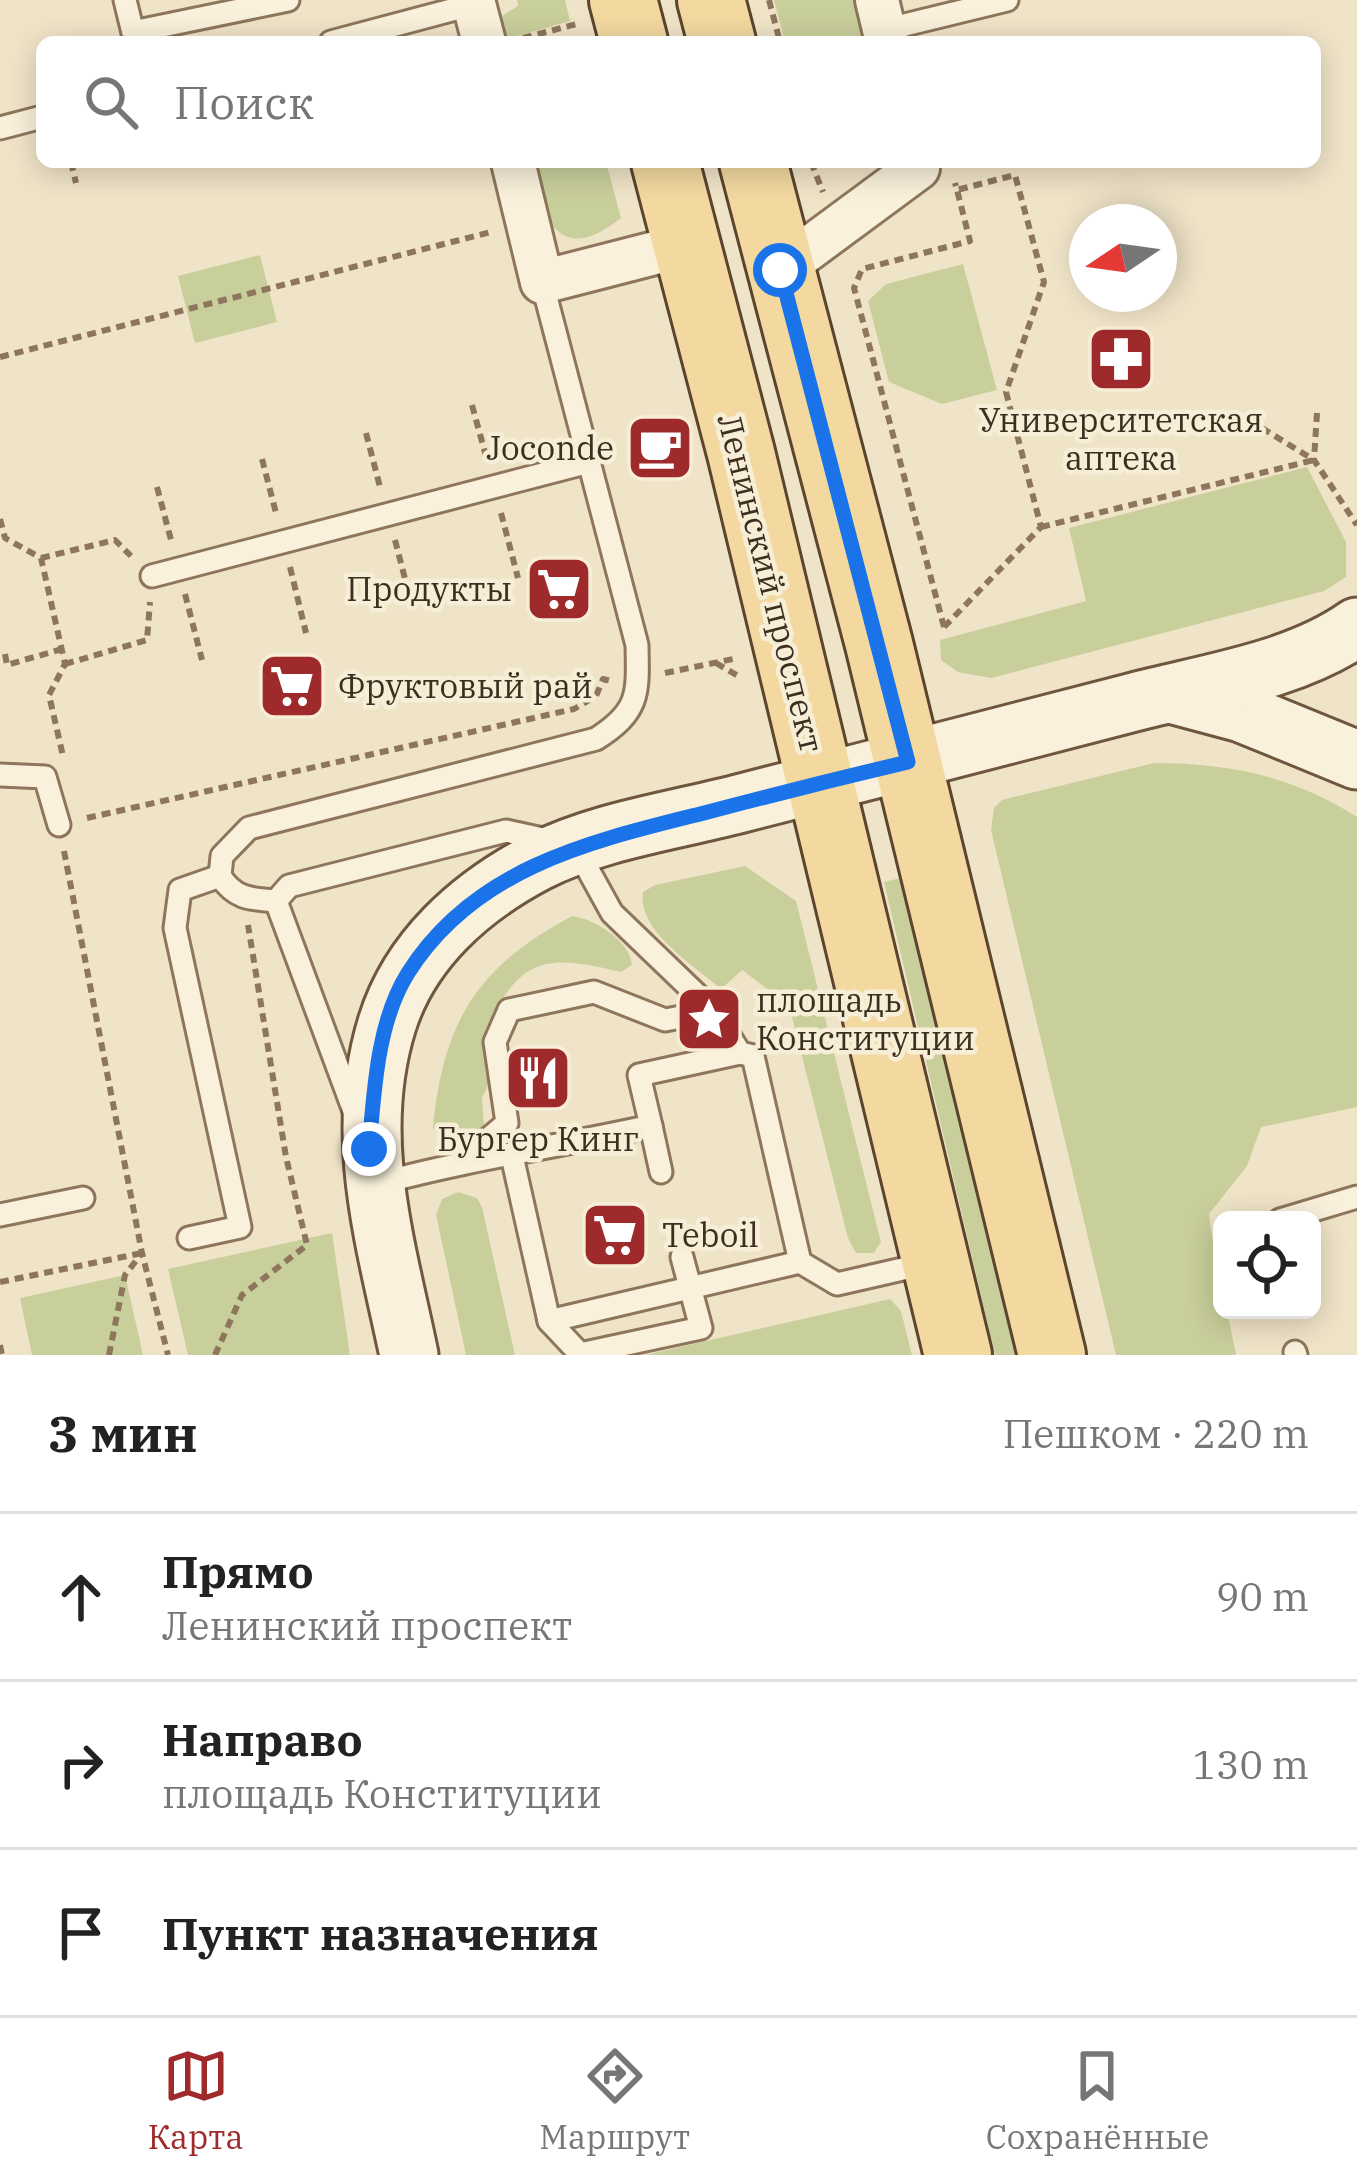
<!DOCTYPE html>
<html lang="ru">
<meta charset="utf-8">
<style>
body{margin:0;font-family:"IBM Plex Serif",serif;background:#f2f2f2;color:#222}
.controls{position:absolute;right:36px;bottom:36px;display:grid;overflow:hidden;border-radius:18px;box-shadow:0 6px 30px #0003}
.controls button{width:108px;height:108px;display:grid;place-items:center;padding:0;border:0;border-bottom:3px solid #e0e0e0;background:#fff;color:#222;font:60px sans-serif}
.compass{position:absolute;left:1069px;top:204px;width:108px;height:108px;border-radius:50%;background:#fff;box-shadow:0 6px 30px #0003;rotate:257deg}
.stop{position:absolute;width:36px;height:36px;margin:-27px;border:9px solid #1a73e8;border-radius:50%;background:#fff}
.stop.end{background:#1a73e8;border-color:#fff;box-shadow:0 3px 12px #0008}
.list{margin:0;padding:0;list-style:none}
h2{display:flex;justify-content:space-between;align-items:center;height:156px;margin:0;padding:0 48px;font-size:51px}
h2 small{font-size:39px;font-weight:400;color:#767676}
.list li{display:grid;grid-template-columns:78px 1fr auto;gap:36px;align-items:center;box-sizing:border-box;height:168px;padding:0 48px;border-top:3px solid #e0e0e0}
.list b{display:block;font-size:45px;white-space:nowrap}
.list p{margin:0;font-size:39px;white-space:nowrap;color:#767676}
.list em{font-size:39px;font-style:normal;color:#767676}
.icon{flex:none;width:66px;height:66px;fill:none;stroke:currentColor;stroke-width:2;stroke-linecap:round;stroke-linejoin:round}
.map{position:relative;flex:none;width:1357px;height:1355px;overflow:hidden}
.search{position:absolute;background:#fff;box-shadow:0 6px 30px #0003;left:36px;right:36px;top:36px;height:132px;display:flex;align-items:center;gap:30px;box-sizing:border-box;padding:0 42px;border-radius:18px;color:#767676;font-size:45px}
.sheet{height:660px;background:#fff}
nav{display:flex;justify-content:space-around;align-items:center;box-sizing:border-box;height:168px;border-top:3px solid #e0e0e0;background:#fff;font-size:33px;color:#767676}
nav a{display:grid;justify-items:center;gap:6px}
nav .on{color:#9e2a2b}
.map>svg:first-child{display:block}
</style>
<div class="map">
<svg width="1357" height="1355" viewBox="0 0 1357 1355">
<rect width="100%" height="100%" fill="#f0e4c8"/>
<g fill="#c9cf9b">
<path d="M517,0H565L570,21L496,42L497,19L518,6Z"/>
<path d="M774,0H858L869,42H785Z"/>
<path d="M524,162H606L621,218C557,269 543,215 524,162Z"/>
<path d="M260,255L277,322L195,343L178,276Z"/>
<path d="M963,264L997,390L942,404L889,382L868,301L886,284Z"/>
<path d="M1307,467L1346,542V577L1324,591L991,678L958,672L941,660L940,640L1086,601L1069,528Z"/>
<path d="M1154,763C1228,763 1293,776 1357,817V1107L1261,1127L1247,1166L1209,1214L1222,1310H1227L1236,1355H1116L991,830L994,808L1002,800Z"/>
<path d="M745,866L796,901L881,1242L874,1253H856L848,1238L789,1005L742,970L721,989C694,965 637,931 643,892L655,885Z"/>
<path d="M909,876L1021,1355H995L884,882Z"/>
<path d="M572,916C595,919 630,941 632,965L621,972C540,952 519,959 482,1037L491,1079L482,1098L484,1128L440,1137L433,1128C443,1021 477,967 572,916Z"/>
<path d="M458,1192L477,1198L482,1207L515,1355H466L436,1215L442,1199Z"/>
<path d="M332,1233L350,1355H188L168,1269Z"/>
<path d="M125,1275L143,1355H32L20,1298Z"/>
<path d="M890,1299L901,1311L912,1355H645Z"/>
</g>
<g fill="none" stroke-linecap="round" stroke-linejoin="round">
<g stroke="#8d765c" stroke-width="27">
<g id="service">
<path d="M125,0L135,41"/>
<path d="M884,30L1007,0"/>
<path d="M133,32L288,0"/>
<path d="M331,42L474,4"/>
<path d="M0,128L42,117"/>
<path d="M152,576L589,462"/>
<path d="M0,775L45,777L59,825"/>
<path d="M276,901C250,899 235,899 220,876L222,856L249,828L596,739C640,711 638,694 637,645L542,282"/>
<path d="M354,1111L276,901L289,886L506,831L575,846L612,913L714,1011L740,1053L753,1056L800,1262L837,1284L929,1263"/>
<path d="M651,1126L661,1172"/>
<path d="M512,1156L549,1321L580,1354L701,1328L682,1257"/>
<path d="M462,1161L507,1123L495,1042L509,1010L594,992L665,1020L714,1011"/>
<path d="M381,1183C470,1159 561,1146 651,1126L639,1075L740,1053"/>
<path d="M0,1215L83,1198"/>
<path d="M1280,1220L1357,1197"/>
<path d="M189,1238L240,1227L175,928L180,890L220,876"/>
<path d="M549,1321L800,1262"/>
<path d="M1295,1352L1296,1355"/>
</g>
</g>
<g stroke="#8d765c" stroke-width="48">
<g id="minor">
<path d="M473,0L484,42"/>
<path d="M877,0L887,42"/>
<path d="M513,162L542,282L686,245"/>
<path d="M780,270L918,168L916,162"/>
</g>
</g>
<g stroke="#6f573f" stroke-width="63">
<g id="secondary">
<path d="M1171,694L1242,713L1357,760"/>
<path d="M409,1355C386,1244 352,1137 387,1024C410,950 470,897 537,862C598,831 672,821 738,804C870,770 1002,737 1134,702C1206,683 1295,671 1357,627"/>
</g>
</g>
<g stroke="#5b4430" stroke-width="72">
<g id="primary">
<path d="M623,0L634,42"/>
<path d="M711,0L722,42"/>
<path d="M665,162L741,453L958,1355"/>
<path d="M753,162L879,644L1052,1355"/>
</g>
</g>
<g stroke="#8d765c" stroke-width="6" stroke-dasharray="9 6" stroke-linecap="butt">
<path d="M769,0L780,42"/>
<path d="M523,38L577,24"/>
<path d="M71,162L76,183"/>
<path d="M811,162L823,192"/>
<path d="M0,357L491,232"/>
<path d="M472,405L487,460"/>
<path d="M1317,413L1314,460L1357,525"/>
<path d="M1262,428L1314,460"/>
<path d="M366,433L380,487"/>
<path d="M262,459L276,513"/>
<path d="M157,487L171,540"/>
<path d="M501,513L518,578"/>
<path d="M0,519L5,538L41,558L65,664L49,695L63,756"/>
<path d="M1041,527L1314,460"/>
<path d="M395,540L412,606"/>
<path d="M41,558L115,540L131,556"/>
<path d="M290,567L306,633"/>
<path d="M185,594L202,660"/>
<path d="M944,627L1041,527L1006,392L1044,282L1015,175L957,190L955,183"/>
<path d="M944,627L854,288L862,269L970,241L957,190"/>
<path d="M5,654L7,665L62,649"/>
<path d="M716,663L740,677"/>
<path d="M65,664L147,640L150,602"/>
<path d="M665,673L738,658"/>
<path d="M87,818L574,709L596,696L603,679L611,681"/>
<path d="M64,851L142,1253L168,1355"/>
<path d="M0,1282L142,1253"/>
<path d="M0,1345L2,1355"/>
<path d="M109,1355L125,1275L142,1253"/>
<path d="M215,1355L242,1295L307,1245L286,1157L248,925"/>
</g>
<use href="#service" stroke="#faf1dc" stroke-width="21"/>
<use href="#minor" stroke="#faf1dc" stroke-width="42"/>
<use href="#secondary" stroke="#faf1dc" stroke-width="57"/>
<use href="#primary" stroke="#f3d9a0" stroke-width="66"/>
</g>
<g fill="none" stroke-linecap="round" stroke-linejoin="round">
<path stroke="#1a73e8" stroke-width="15" d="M369,1149C374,1092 377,1022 408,973C475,867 592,841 704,813C772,795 840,778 908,762L780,270"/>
</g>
<defs>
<g id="pharmacy-square" transform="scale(3.45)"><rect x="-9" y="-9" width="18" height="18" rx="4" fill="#9e2a2b" stroke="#f7eed8"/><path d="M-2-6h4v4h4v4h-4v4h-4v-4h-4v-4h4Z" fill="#fff"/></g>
<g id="cafe-square" transform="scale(3.45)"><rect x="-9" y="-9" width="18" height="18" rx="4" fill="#9e2a2b" stroke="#f7eed8"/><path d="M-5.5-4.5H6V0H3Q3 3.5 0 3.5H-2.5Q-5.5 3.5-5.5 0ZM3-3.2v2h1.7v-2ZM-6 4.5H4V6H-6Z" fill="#fff"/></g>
<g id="supermarket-square" transform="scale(3.45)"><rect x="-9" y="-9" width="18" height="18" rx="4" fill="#9e2a2b" stroke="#f7eed8"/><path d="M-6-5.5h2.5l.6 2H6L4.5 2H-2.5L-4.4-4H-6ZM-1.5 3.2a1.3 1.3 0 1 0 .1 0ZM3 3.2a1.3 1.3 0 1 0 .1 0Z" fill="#fff"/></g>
<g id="sight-square" transform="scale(3.45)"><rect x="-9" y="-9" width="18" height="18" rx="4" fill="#9e2a2b" stroke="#f7eed8"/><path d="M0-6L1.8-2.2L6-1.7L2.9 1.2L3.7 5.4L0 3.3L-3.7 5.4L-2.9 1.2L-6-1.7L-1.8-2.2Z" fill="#fff"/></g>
<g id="restaurant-square" transform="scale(3.45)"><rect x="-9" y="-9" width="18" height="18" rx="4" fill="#9e2a2b" stroke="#f7eed8"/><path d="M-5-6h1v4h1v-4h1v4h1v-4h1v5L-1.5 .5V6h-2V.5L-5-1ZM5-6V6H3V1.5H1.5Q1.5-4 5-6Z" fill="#fff"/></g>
</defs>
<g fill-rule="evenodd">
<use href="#pharmacy-square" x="1121" y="359"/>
<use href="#cafe-square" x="660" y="448"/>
<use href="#supermarket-square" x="559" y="589"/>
<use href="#supermarket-square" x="292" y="686"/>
<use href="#sight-square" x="709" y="1019"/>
<use href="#restaurant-square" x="538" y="1078"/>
<use href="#supermarket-square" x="615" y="1235"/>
</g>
<g text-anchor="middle" stroke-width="9" stroke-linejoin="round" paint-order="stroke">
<g font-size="33" fill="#3d2e20" stroke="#f7eed8" text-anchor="start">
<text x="1121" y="432" text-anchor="middle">Университетская<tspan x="1121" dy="38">аптека</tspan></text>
<text x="614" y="460" text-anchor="end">Joconde</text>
<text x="512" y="601" text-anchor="end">Продукты</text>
<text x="338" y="698">Фруктовый рай</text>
<text x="756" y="1012">площадь<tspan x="756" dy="38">Конституции</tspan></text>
<text x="538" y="1151" text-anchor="middle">Бургер Кинг</text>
<text x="662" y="1247">Teboil</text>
</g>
<g font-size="33" fill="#3d2e20" stroke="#f7eed8">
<text transform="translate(771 583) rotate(76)" y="12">Ленинский проспект</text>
</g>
</g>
</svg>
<div class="controls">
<button><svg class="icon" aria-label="locate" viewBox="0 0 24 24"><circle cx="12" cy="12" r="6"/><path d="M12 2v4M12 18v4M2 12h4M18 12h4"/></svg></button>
</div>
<svg class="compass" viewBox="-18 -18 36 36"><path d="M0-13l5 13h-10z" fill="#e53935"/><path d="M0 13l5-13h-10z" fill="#767676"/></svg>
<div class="stop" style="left:780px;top:270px"></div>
<div class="stop end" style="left:369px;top:1149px"></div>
<div class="search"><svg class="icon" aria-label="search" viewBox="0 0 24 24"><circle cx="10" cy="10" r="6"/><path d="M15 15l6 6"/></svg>Поиск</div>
</div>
<section class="sheet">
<h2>3 мин<small>Пешком · 220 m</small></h2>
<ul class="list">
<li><svg class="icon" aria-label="ahead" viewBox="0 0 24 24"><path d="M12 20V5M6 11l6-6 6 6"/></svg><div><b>Прямо</b><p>Ленинский проспект</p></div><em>90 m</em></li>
<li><svg class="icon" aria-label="right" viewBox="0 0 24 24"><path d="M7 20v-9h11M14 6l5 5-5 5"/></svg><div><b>Направо</b><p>площадь Конституции</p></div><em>130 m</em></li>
<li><svg class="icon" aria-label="arrive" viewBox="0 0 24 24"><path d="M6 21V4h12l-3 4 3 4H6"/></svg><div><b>Пункт назначения</b></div></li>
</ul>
</section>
<nav>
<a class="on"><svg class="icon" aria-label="map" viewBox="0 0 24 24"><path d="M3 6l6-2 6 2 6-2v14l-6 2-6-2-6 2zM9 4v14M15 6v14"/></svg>Карта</a>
<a><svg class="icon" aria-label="directions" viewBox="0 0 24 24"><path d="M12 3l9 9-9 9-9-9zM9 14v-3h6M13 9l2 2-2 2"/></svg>Маршрут</a>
<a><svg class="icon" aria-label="saved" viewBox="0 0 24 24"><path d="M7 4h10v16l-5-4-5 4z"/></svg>Сохранённые</a>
</nav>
